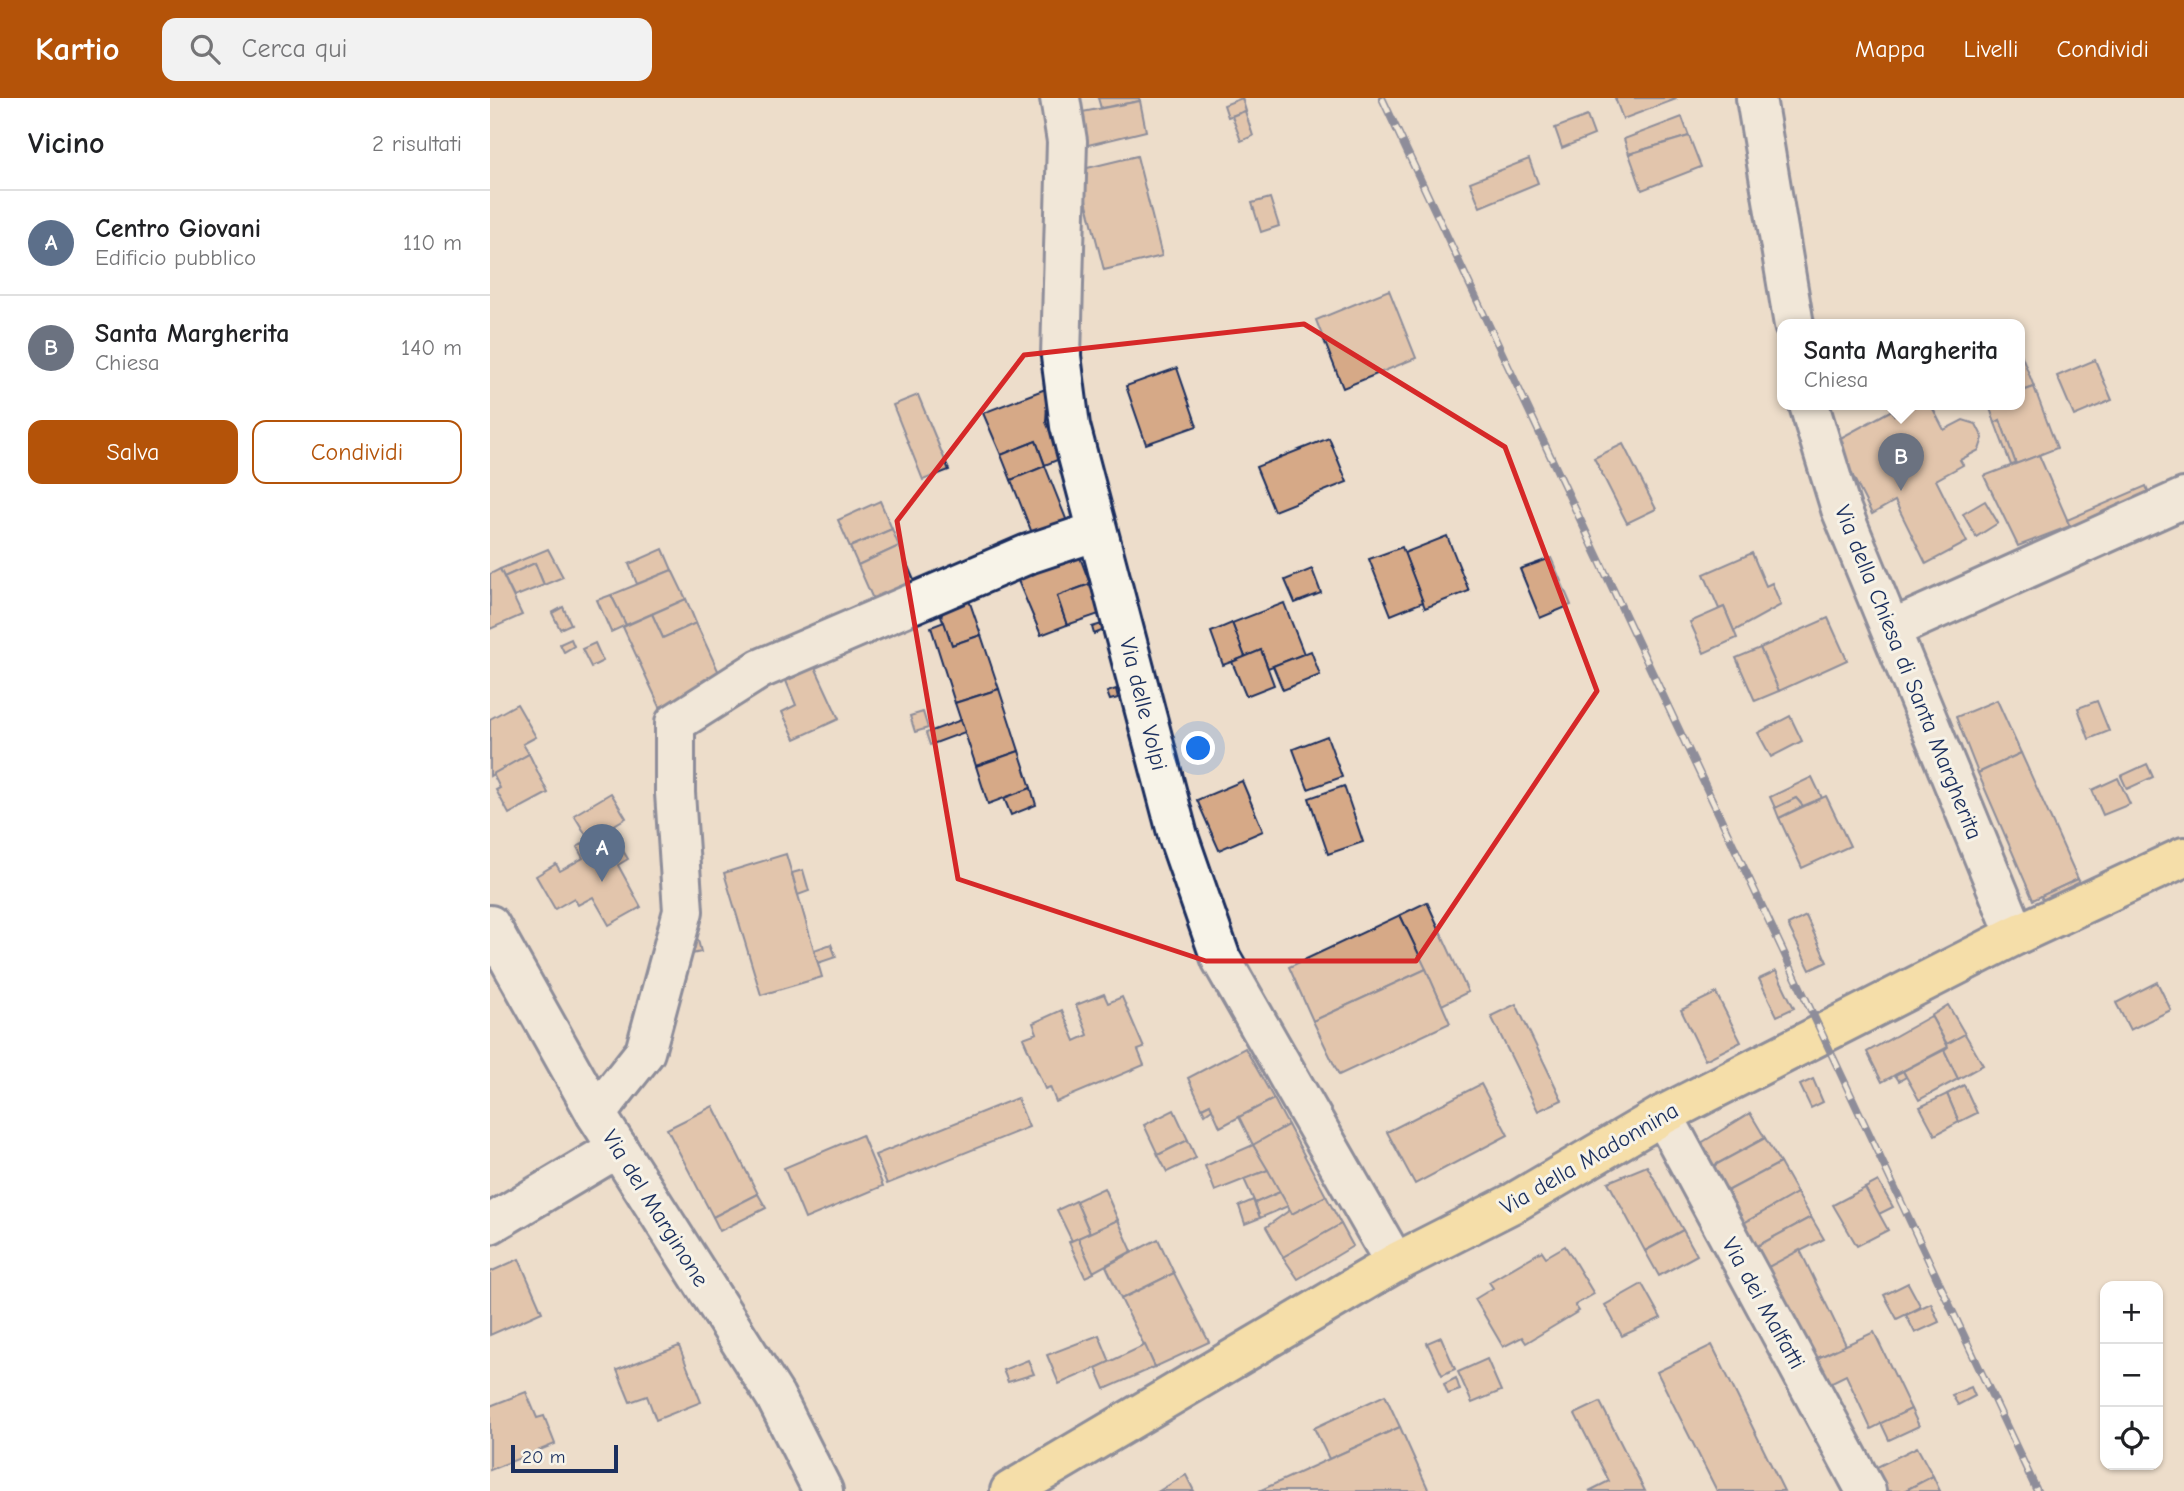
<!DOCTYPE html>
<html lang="it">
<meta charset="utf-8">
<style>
body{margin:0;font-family:"Comic Neue",sans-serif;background:#f2f2f2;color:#202124}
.controls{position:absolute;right:21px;bottom:21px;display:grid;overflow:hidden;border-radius:14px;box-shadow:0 2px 5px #0004}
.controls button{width:63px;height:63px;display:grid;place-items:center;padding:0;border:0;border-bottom:2px solid #e0e0e0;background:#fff;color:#202124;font:35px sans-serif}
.scale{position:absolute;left:21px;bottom:18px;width:107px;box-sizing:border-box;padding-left:7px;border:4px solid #1b2f5e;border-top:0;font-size:19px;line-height:24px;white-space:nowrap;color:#1b2f5e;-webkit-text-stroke:5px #f7f3e8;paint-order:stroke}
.you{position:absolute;left:709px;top:651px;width:24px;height:24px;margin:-18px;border:5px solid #fff;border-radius:50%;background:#1a73e8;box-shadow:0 0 0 10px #1a73e833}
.badge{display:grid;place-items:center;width:46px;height:46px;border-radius:50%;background:#b45309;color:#fff;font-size:23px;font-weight:700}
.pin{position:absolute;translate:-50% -58px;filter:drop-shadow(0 2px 4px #0008)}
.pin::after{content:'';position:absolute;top:37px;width:24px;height:21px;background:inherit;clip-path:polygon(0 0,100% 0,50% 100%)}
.popup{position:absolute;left:1287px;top:221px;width:248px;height:91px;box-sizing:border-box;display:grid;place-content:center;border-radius:14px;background:#fff;filter:drop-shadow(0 2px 5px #0005);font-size:23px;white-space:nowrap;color:#757577}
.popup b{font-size:26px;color:#202124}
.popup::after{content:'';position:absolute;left:50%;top:100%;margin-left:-14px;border:14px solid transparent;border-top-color:#fff}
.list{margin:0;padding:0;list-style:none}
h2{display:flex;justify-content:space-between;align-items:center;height:91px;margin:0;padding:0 28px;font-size:30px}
h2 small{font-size:23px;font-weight:400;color:#757577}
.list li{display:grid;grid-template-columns:46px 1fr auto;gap:21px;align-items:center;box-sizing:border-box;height:105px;padding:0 28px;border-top:2px solid #e0e0e0}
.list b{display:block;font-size:26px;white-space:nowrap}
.list p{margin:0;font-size:23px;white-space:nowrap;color:#757577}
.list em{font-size:23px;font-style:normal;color:#757577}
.actions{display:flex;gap:14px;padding:21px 28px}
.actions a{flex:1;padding:16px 0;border:2px solid #b45309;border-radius:14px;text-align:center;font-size:24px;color:#b45309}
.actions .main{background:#b45309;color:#fff}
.icon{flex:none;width:38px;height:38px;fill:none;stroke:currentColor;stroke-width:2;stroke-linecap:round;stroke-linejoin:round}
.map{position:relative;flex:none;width:1694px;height:1393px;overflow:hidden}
header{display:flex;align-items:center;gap:42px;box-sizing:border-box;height:98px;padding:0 35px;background:#b45309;color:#fff}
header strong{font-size:33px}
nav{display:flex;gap:38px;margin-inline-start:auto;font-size:24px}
.search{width:490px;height:63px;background:#f2f2f2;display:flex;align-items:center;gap:18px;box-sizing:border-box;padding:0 24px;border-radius:14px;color:#757577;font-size:26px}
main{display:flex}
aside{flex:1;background:#fff}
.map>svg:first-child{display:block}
</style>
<header>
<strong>Kartio</strong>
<div class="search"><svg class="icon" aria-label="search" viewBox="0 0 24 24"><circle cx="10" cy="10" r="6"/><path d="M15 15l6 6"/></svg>Cerca qui</div>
<nav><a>Mappa</a><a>Livelli</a><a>Condividi</a></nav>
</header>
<main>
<aside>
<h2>Vicino<small>2 risultati</small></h2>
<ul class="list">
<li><span class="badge" style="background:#5c6f8a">A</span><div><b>Centro Giovani</b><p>Edificio pubblico</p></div><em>110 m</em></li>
<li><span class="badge" style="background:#6b7280">B</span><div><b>Santa Margherita</b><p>Chiesa</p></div><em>140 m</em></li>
</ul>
<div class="actions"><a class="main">Salva</a><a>Condividi</a></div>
</aside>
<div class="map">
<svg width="1694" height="1393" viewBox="0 0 1694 1393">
<rect width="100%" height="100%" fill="#edddcb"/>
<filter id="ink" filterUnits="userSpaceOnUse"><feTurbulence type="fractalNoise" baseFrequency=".0143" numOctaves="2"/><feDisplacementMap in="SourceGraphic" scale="14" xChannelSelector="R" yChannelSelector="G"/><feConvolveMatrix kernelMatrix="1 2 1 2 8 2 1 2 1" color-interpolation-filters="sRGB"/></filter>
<g filter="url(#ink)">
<g fill="#d6a987" stroke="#1b2f5e" stroke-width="2">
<path d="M608,0H649L650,3L611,10Z"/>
<path d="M752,0L756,13L738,19L734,7Z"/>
<path d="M1125,0H1185L1186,1L1133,21Z"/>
<path d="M650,3L656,33L590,49L587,15Z"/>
<path d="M755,13L763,38L751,43L742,18Z"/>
<path d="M1097,18L1104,37L1072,50L1065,30Z"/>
<path d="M1192,19L1199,38L1139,56L1134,41Z"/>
<path d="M1199,38L1211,69L1152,92L1139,56Z"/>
<path d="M647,58L672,158L614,172L596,102L593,71Z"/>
<path d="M1039,61L1048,85L990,109L980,84Z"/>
<path d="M780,100L789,128L771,134L762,105Z"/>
<path d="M899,192L926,260L853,290L826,222Z"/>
<path d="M1530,253L1544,289L1530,294Z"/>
<path d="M1605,262L1622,302L1584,318L1567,278Z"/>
<path d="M687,270L707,328L656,346L636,288Z"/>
<path d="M1544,289L1567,350L1526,366L1510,322L1505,325L1499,307H1530V294Z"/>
<path d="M558,290L556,324L572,360L555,367L546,343L511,357L493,315Z"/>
<path d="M428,297L459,372L433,382L403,307Z"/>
<path d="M1424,307H1441L1454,332L1473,322L1486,326L1493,340L1489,352L1470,362L1473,367L1446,382L1477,444L1436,466L1405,403L1382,416L1345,343L1402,312L1404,317Z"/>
<path d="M1510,322L1526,366L1521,367L1505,325Z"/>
<path d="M839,340L857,384L784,413L766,369Z"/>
<path d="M546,343L555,368L521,382L511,357Z"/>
<path d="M1133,346L1166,411L1137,425L1104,360Z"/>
<path d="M1549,357L1580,428L1528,448L1494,378Z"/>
<path d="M555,368L580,431L546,445L521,382Z"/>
<path d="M1656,388L1664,407L1586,441L1577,422Z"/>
<path d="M390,403L402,431L360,449L348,422Z"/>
<path d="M1495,403L1508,425L1486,439L1473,416Z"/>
<path d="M402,431L409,448L368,467L360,449Z"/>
<path d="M957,438L979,493L935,510L914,455Z"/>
<path d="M409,448L427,489L386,508L368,467Z"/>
<path d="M912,449L933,504L901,517L879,461Z"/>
<path d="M58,451L73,479L54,487L45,465L14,479L10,471Z"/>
<path d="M173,451L182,472L147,486L139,466Z"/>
<path d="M588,454L600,486L567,498L577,527L551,537L526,478Z"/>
<path d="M1262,455L1276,488L1282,485L1291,507L1244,533L1234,509L1229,511L1214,476Z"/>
<path d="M1061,460L1081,507L1050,520L1030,471Z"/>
<path d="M45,465L54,487L24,499L14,479Z"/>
<path d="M10,471L32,517L0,531V476Z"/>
<path d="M822,471L831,495L805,505L795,482Z"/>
<path d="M182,472L196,501L136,527L121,497Z"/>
<path d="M600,486L612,515L577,527L567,498Z"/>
<path d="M121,497L136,527L121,534L107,502Z"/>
<path d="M196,501L206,525L173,540L162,516Z"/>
<path d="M479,502L491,537L462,547L449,512Z"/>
<path d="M794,505L814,556L778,570L771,552L755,559L742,525Z"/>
<path d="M73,509L81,526L70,531L62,515Z"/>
<path d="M1234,509L1247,540L1214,555L1200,524Z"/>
<path d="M162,516L173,540L206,525L232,581L170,609L133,529Z"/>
<path d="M1338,520L1357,562L1289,593L1270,550Z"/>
<path d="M454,524L462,547L491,537L509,591L465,605L441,529Z"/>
<path d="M615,525L617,531L604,536L602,529Z"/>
<path d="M742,525L755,559L733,567L721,534Z"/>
<path d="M81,541L84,548L74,554L70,546Z"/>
<path d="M105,545L113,563L101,569L92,551Z"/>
<path d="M1270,550L1289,593L1265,603L1246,560Z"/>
<path d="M771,552L784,587L756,598L742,564Z"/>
<path d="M821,553L830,577L793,592L783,568Z"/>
<path d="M325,569L349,621L305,641L292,614L306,607L296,583Z"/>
<path d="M509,591L529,653L486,668L465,605Z"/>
<path d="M626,591L628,600L620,602L617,594Z"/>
<path d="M1507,602L1531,655L1488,675L1466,619Z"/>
<path d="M1607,603L1619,633L1599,641L1588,610Z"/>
<path d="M27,606L46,639L33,646L39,656L0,678V621Z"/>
<path d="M433,614L438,630L425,634L420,618Z"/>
<path d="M1300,618L1312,643L1281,659L1268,635Z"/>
<path d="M471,622L475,634L440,647L436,635Z"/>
<path d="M837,638L852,679L818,691L803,651Z"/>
<path d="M529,653L541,690L498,706L486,668Z"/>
<path d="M1531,655L1588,781L1543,802L1488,675Z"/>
<path d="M39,656L58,695L19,716L6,692L10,690L3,676Z"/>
<path d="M1657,666L1663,679L1637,691L1631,678Z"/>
<path d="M1322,679L1332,700L1313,708L1306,700L1285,710L1280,699Z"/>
<path d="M1628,680L1640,706L1613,717L1602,692Z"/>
<path d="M752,683L773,733L729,752L707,702Z"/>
<path d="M854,688L873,744L838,756L819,700Z"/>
<path d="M541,690L546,707L521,717L514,700Z"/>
<path d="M121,695L136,720L99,742L84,717Z"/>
<path d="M1336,698L1360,748L1312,770L1289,720Z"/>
<path d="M1306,700L1313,708L1289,720L1285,710Z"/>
<path d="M119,730L138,761L128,767L151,809L119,827L103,799L88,807L84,800L65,811L46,778L66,766L70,773L93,760L87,749Z"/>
<path d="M296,756L332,879L271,897L234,775Z"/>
<path d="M313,772L319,793L308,797L302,775Z"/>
<path d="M1588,781L1591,787L1554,804L1551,798Z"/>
<path d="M937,804L978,894L952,907L910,817Z"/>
<path d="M910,817L936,871L823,923L799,869Z"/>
<path d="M1316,818L1337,864L1320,872L1298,827Z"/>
<path d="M208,842L211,854L202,856L199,845Z"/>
<path d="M341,846L346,859L328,865L324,852Z"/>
<path d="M936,871L960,925L849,977L823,923Z"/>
<path d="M1286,873L1304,910L1287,918L1269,881Z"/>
<path d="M1667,884L1681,912L1640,932L1626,905Z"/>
<path d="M1226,895L1251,944L1215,962L1191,912Z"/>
<path d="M614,896L618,905L632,899L654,950L648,952L654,967L566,1004L560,989L555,991L533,940L547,935L543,925L572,912L585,943L598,937L586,907Z"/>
<path d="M1026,906L1072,1002L1048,1013L1001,918Z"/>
<path d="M1458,907L1475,936L1457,946L1441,918Z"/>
<path d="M1441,918L1458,949L1392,984L1377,954Z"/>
<path d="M1475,936L1493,967L1468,981L1454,952L1458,949L1457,946Z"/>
<path d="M755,950L784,1001L730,1029L720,1006L712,1010L698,980Z"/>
<path d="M1454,952L1468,981L1429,1002L1413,973Z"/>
<path d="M1413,973L1416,979L1409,983L1405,977Z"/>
<path d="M1323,981L1333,1004L1321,1010L1310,987Z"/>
<path d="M991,986L1018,1037L925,1086L897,1034Z"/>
<path d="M1474,987L1487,1015L1469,1024L1457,996Z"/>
<path d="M1457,996L1469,1024L1445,1037L1430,1009Z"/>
<path d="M527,1000L539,1029L397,1086L385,1057Z"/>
<path d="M784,1001L798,1027L763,1047L749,1019Z"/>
<path d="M720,1006L722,1011L715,1016L712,1010Z"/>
<path d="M223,1008L268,1096L223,1119L177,1031Z"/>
<path d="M684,1012L698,1042L668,1057L654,1027Z"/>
<path d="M1260,1015L1275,1040L1216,1072L1203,1050Z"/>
<path d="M798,1027L836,1098L802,1116L763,1047Z"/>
<path d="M372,1037L393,1088L315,1121L294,1070Z"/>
<path d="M1275,1040L1290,1065L1230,1097L1216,1072Z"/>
<path d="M698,1042L706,1060L677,1074L668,1057Z"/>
<path d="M763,1047L778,1072L725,1093L715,1068Z"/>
<path d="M1290,1065L1307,1095L1247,1129L1230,1097Z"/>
<path d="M1157,1068L1193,1132L1155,1153L1118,1084Z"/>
<path d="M778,1072L790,1094L765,1105L754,1081Z"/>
<path d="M1388,1083L1403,1109L1389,1116L1375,1090Z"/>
<path d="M614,1090L628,1122L600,1135L586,1103Z"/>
<path d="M1375,1090L1398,1132L1367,1148L1343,1107Z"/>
<path d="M790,1094L798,1108L770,1120L765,1105Z"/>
<path d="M1307,1095L1321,1119L1260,1152L1247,1129Z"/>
<path d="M268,1096L276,1110L230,1133L223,1119Z"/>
<path d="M836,1098L851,1126L793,1159L776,1129L800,1112L802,1116Z"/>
<path d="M763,1102L770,1120L755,1126L749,1108Z"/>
<path d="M586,1103L600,1135L582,1143L567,1112Z"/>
<path d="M1321,1119L1334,1141L1271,1173L1260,1152Z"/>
<path d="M628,1122L642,1153L603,1174L588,1140Z"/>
<path d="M851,1126L863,1148L808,1181L793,1159Z"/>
<path d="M1193,1132L1207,1157L1169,1178L1155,1153Z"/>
<path d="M588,1140L604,1175L595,1179L579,1144Z"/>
<path d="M668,1141L684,1175L631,1201L616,1168Z"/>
<path d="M1075,1148L1104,1196L1085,1207L1089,1213L1036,1245L1032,1239L1013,1249L985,1201L1003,1190L999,1184L1052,1153L1056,1159Z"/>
<path d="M1310,1152L1356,1247L1319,1264L1271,1173Z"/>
<path d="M29,1161L52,1214L0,1237V1174Z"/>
<path d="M684,1175L719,1244L665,1269L631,1201Z"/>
<path d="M1418,1185L1431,1209L1407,1221L1394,1197Z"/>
<path d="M1152,1186L1171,1220L1132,1238L1115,1207Z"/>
<path d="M1441,1205L1449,1224L1425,1235L1416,1217Z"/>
<path d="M1384,1234L1421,1311L1381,1331L1356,1277L1332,1289L1319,1264Z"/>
<path d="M609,1237L620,1264L569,1286L557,1257Z"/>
<path d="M951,1239L965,1271L952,1277L937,1245Z"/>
<path d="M655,1247L665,1269L615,1291L606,1270Z"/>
<path d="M1222,1247L1294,1393H1227L1167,1274Z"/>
<path d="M189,1248L211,1304L166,1322L157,1298L140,1304L127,1272Z"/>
<path d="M997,1261L1011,1293L982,1305L968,1274Z"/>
<path d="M538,1262L544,1276L518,1284L513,1272Z"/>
<path d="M966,1280L970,1292L958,1296L954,1286Z"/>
<path d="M1481,1289L1485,1298L1468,1307L1462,1297Z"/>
<path d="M36,1294L47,1320L54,1318L65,1346L0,1372V1308Z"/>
<path d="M895,1297L910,1329L839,1361L824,1330Z"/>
<path d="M1110,1304L1155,1393H1099L1119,1383L1085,1316Z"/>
<path d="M1421,1311L1429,1328L1399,1342L1391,1325Z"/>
<path d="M910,1329L939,1393H769L839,1361Z"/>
<path d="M1427,1349L1443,1378L1414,1393H1392L1381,1372Z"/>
<path d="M696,1377L704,1393H669Z"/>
<path d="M1443,1378L1450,1393H1414Z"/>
</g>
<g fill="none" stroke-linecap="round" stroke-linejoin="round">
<g stroke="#1b2f5e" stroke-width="44">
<g id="minor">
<path d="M570,0L577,43L571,258L580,328L688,738L731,861L905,1165"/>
<path d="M1266,0L1304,227"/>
<path d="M1319,307L1351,411L1526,837"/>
<path d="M1402,531L1694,400"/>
<path d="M0,827L106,1016L285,1298L333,1393"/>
<path d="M106,1016L155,954L193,813L185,695V625L270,571L538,456L607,433"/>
<path d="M1173,1017L1376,1393"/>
<path d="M0,1126L128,1050"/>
</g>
</g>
<g stroke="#1b2f5e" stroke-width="44">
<path id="major" d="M520,1393L905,1165L1025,1104L1173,1017L1526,837L1694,759"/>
</g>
<use href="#minor" stroke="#f7f3e8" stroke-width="38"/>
<use href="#major" stroke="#fedf80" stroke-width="38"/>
<g stroke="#1b2f5e" stroke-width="8">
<path id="rail" d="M892,0L1547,1393"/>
</g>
<use href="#rail" stroke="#f7f3e8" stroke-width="5" stroke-dasharray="16" stroke-linecap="butt"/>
</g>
</g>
<path d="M0 0H1694V1393H0ZM814,226L1015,349L1107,593L926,863H716L468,781L407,423L534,257Z" fill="#edddcb" fill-opacity=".55" fill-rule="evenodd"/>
<path fill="none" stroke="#d62828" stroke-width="5" stroke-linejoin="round" d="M814,226L1015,349L1107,593L926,863H716L468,781L407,423L534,257Z"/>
<g text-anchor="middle" stroke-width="6" stroke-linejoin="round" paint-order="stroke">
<g font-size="23" fill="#1b2f5e" stroke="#f7f3e8">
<text transform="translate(1419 574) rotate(68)" y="8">Via della Chiesa di Santa Margherita</text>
<text transform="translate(654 606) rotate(76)" y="8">Via delle Volpi</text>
<text transform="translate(1099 1060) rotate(-30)" y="8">Via della Madonnina</text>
<text transform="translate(166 1110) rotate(58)" y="8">Via del Marginone</text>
<text transform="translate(1274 1205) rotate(61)" y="8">Via dei Malfatti</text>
</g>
</g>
</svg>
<div class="controls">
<button>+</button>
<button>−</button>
<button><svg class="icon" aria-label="locate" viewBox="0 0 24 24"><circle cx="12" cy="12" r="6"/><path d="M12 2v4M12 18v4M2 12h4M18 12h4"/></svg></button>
</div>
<div class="scale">20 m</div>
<div class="you"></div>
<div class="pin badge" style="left:112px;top:784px;background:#5c6f8a">A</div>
<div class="pin badge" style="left:1411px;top:393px;background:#6b7280">B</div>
<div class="popup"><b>Santa Margherita</b>Chiesa</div>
</div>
</main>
